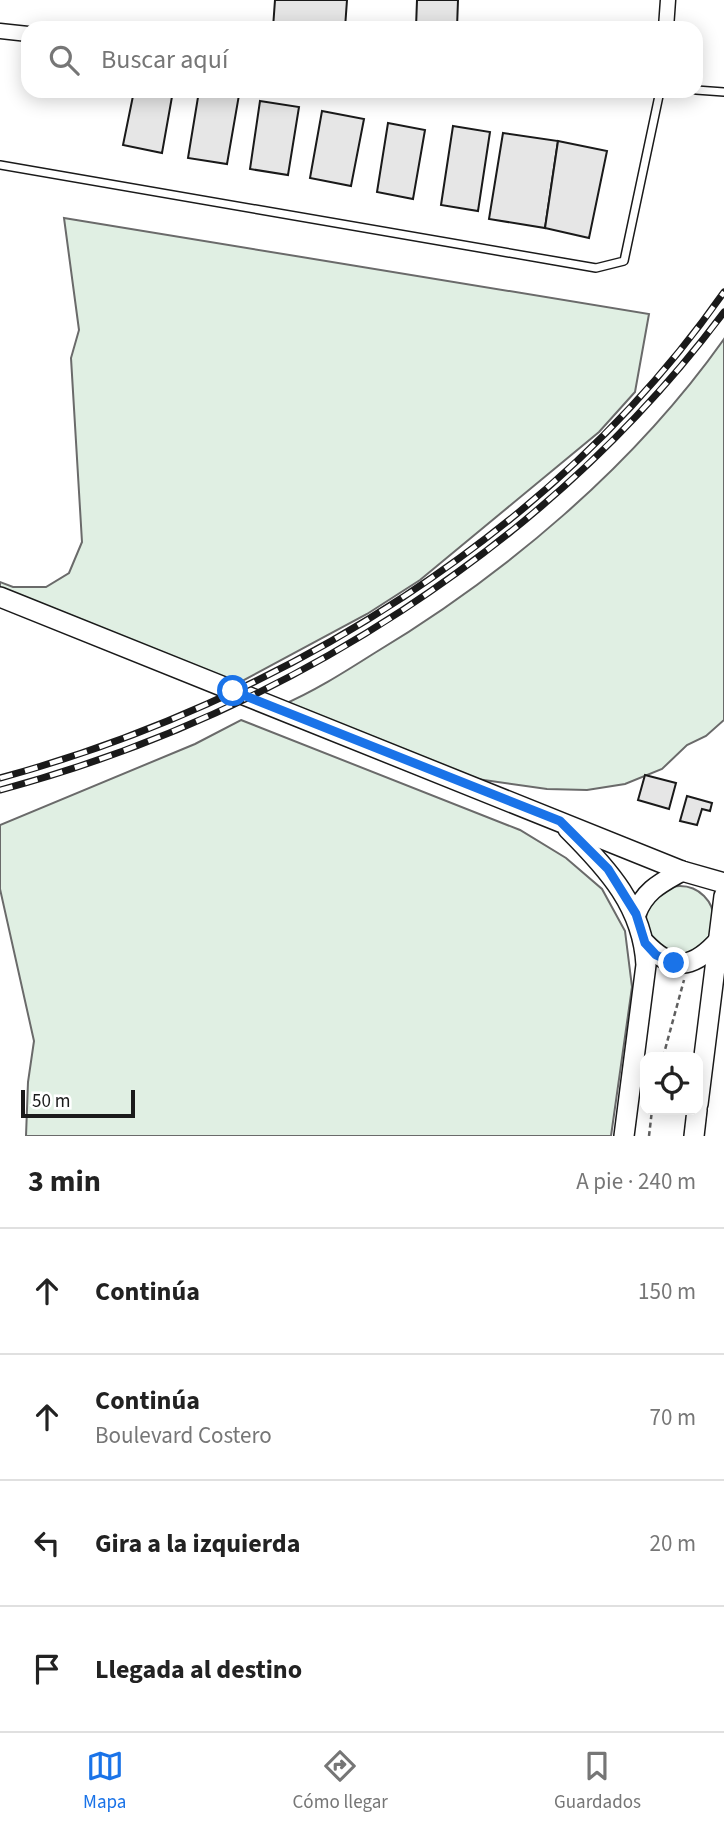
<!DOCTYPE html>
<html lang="es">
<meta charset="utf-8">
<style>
body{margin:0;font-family:"Source Sans 3",sans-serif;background:#f2f2f2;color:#222}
.controls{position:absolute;right:21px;bottom:21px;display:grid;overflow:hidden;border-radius:14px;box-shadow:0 4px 18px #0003}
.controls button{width:63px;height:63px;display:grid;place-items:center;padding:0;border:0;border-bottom:2px solid #e0e0e0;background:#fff;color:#222;font:35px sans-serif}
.scale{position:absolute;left:21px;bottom:18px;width:114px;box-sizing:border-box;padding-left:7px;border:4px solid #1a1a1a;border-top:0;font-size:19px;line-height:24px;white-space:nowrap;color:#1a1a1a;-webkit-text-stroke:5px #fff;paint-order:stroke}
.stop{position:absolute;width:21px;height:21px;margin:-16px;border:5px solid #1a73e8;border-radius:50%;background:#fff}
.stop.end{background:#1a73e8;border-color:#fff;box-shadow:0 2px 7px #0008}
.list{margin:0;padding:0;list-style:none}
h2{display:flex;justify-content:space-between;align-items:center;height:91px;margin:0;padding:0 28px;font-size:30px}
h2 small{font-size:23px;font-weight:400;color:#767676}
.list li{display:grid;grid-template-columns:46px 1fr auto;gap:21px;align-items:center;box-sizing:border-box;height:126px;padding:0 28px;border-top:2px solid #e0e0e0}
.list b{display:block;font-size:26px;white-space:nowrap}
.list p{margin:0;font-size:23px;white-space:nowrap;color:#767676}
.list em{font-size:23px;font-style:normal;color:#767676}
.icon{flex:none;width:38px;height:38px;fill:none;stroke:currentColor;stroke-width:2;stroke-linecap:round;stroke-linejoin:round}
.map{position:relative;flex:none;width:724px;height:1136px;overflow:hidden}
.search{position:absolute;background:#fff;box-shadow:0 4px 18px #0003;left:21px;right:21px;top:21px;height:77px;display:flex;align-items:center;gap:18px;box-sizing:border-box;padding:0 24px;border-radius:21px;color:#767676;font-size:26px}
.sheet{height:595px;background:#fff}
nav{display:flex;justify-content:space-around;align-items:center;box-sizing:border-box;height:98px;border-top:2px solid #e0e0e0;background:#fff;font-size:19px;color:#767676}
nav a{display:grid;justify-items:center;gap:4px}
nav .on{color:#1a73e8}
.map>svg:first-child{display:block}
</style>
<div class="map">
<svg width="724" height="1136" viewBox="0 0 724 1136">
<rect width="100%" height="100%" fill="#fff"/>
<g fill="#e0efe3" stroke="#6a6a6a" stroke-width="2">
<path d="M64,218L649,314L635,392L599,432L420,580L367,614L233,686L0,589V582L13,587H46L69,573L82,542L71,358L79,330Z"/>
<path d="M724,339V720L706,736L687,745L662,769L625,784L587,790L547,789L470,778L280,706C313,692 343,673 373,654C506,574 634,466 724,339Z"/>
<path d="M241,720L520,830L566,858L602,889L625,931L632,987L611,1136H26L28,1082L34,1041L0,889V825L195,744Z"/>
<circle cx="680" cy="920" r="34"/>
</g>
<g fill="#e6e6e6" stroke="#1a1a1a" stroke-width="2">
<path d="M275,0H347L345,28H273Z"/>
<path d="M417,0H458L457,28H416Z"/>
<path d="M134,91H173L162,153L123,145Z"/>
<path d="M199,91L239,95L227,164L188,158Z"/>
<path d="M260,101L299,107L288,175L250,169Z"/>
<path d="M322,111L364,119L351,186L310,178Z"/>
<path d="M388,123L425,130L413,199L377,192Z"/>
<path d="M453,126L490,132L478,211L441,205Z"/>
<path d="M503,133L558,141L545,228L489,219Z"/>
<path d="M558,141L607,151L589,238L545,228Z"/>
<path d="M645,775L676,783L669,809L638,800Z"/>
<path d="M687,796L712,803L710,811L702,809L697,825L680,821Z"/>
</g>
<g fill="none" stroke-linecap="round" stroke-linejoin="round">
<g stroke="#1a1a1a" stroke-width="10">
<g id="lane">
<path d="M696,90L724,92"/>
<path d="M0,165L596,268L624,261L660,91"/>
</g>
</g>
<g stroke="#1a1a1a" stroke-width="17">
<g id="street">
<path d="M666,28L668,0"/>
<path d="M0,31L28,34"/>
</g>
</g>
<g stroke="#1a1a1a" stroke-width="22">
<g id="secondary">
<path d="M0,597L682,871L724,883"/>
<path d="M568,829C608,869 643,907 646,965L624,1136"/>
<path d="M636,914C645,890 661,883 682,871"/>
<path d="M645,943C673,972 693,969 719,940"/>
<path d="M698,1104L724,896"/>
<path d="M694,1136L697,1110"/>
</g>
</g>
<g stroke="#5f5f5f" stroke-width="2.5" stroke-dasharray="5 3.5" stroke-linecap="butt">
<path d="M663,1057L684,980"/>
<path d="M649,1136L652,1110"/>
</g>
<use href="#lane" stroke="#fff" stroke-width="7"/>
<use href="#street" stroke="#fff" stroke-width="14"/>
<use href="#secondary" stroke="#fff" stroke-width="19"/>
<g stroke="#1a1a1a" stroke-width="7">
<g id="rail">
<path d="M0,778C280,702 556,532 724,292"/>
<path d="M0,790C281,715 549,546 724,312"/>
</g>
</g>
<use href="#rail" stroke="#fff" stroke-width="4.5" stroke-dasharray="13" stroke-linecap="butt"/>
</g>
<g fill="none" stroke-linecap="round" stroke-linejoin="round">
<path stroke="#1a73e8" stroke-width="9" d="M233,691L560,821L608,869L636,914L645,943L656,955L674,963"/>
</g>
</svg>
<div class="controls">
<button><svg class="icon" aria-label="locate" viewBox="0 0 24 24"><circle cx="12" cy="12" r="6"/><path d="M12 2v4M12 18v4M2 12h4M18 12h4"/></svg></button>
</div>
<div class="scale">50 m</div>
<div class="stop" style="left:233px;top:691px"></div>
<div class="stop end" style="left:674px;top:963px"></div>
<div class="search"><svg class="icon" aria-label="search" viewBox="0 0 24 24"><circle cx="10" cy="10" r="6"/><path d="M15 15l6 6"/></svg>Buscar aquí</div>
</div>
<section class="sheet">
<h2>3 min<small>A pie · 240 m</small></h2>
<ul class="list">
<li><svg class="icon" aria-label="ahead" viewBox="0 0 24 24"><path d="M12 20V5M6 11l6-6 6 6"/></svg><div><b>Continúa</b></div><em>150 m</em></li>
<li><svg class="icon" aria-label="ahead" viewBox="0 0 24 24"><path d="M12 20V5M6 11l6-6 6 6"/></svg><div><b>Continúa</b><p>Boulevard Costero</p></div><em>70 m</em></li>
<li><svg class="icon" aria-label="left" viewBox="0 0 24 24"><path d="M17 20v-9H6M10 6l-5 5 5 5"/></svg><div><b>Gira a la izquierda</b></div><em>20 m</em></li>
<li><svg class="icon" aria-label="arrive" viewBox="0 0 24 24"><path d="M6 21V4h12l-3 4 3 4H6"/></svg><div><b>Llegada al destino</b></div></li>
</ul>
</section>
<nav>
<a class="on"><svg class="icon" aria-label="map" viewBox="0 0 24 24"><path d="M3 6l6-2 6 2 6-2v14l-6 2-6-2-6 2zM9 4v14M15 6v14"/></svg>Mapa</a>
<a><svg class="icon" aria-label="directions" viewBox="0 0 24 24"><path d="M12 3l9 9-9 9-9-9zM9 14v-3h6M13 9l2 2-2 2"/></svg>Cómo llegar</a>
<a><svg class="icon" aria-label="saved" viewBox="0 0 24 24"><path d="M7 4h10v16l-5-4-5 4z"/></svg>Guardados</a>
</nav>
